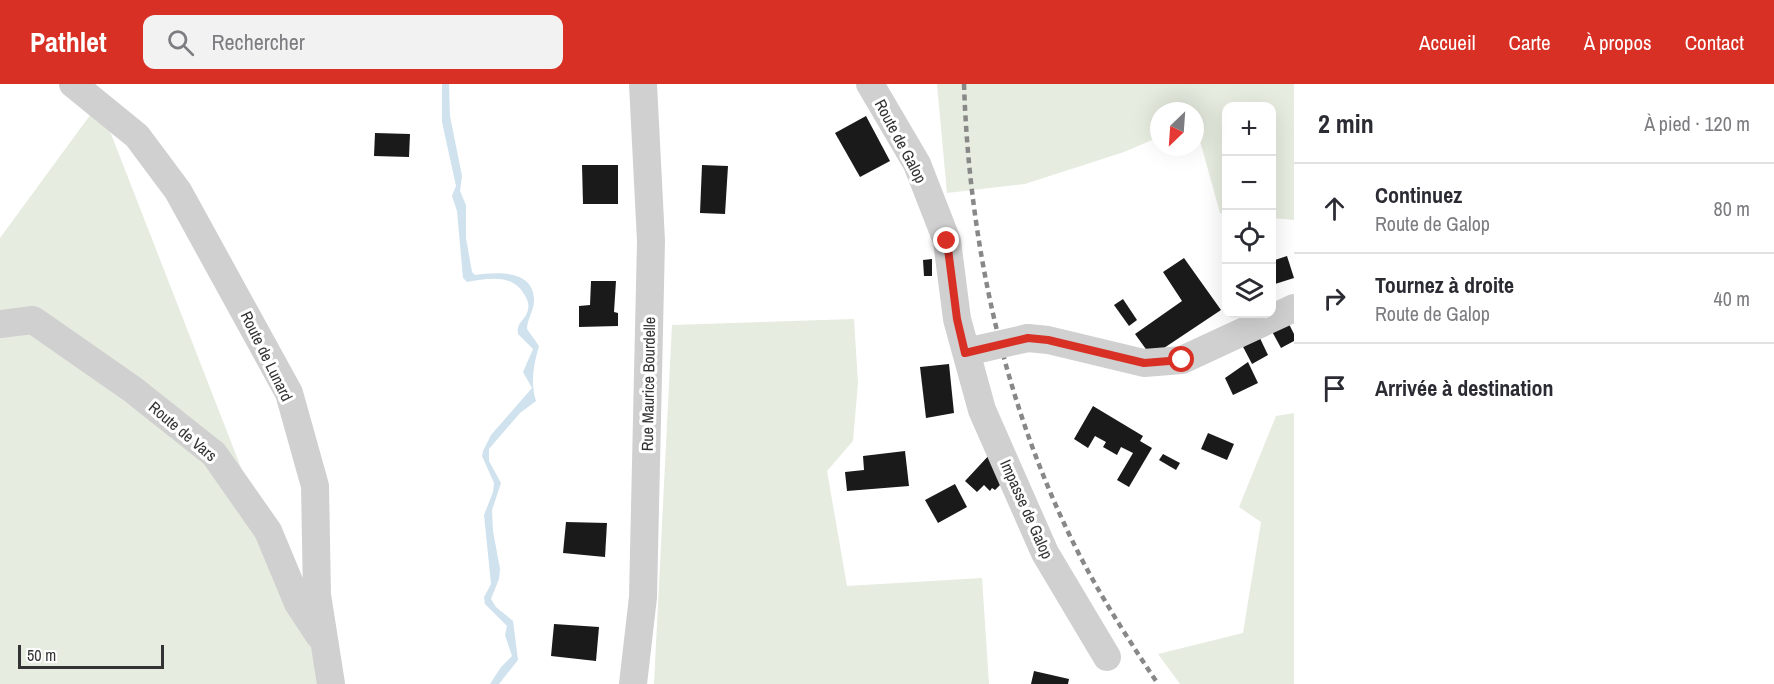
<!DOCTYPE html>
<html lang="fr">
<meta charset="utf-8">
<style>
body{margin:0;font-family:"Archivo Narrow",sans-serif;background:#f2f2f3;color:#2b2b33}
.controls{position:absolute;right:18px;top:18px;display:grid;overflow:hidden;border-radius:12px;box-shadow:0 6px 24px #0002}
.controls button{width:54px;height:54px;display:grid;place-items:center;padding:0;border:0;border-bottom:2px solid #e1e1e2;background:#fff;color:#2b2b33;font:30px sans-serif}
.compass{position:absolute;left:1150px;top:18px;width:54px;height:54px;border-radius:50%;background:#fff;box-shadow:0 6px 24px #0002;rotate:205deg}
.scale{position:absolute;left:18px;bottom:15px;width:146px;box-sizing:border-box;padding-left:6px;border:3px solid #333;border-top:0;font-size:16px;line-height:21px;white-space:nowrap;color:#333;-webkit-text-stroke:4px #fff;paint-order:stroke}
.stop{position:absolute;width:18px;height:18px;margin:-14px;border:4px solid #d93025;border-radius:50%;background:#fff}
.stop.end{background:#d93025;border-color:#fff;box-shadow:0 2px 6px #0008}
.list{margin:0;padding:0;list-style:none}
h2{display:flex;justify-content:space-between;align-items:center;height:78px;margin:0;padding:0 24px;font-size:26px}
h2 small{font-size:20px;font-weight:400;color:#7c7c81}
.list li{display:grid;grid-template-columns:39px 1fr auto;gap:18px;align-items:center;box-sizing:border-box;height:90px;padding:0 24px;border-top:2px solid #e1e1e2}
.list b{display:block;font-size:22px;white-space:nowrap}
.list p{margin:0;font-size:20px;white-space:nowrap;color:#7c7c81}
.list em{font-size:20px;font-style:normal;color:#7c7c81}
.icon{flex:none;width:33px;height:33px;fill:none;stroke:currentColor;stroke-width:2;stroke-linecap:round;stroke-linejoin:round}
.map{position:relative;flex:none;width:1294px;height:600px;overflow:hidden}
header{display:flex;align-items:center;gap:36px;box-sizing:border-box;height:84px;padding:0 30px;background:#d93025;color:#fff}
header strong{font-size:28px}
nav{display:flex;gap:33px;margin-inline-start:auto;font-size:21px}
.search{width:420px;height:54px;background:#f2f2f3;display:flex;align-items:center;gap:15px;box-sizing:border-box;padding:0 21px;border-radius:12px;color:#7c7c81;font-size:22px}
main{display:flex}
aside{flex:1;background:#fff}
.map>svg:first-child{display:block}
</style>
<header>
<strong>Pathlet</strong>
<div class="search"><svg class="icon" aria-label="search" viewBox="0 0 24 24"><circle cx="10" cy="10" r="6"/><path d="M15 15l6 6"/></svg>Rechercher</div>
<nav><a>Accueil</a><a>Carte</a><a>À propos</a><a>Contact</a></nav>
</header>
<main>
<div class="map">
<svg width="1294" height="600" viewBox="0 0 1294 600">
<rect width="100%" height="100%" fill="#fff"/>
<g fill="#e6ecdf">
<path d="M937,0H1294V136L1272,134V22H1226V130L1220,129L1195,39V27H1159V53L1124,68L1025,100L947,109Z"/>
<path d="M99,19L323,594L324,600H0V154Z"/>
<path d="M854,235L858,299L853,357L827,387L847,502L982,494L989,600H654L672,241Z"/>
<path d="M1294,329V600H1180L1158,570L1243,549L1261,438L1239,423L1276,332Z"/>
</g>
<path fill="#cfe2ee" d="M442,0H449L450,32L462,92L460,107L466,121V154L472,188L475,191C497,188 535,185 534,218C533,228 527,236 527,245L539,262C534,279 530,299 536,317L520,329L489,365V377L501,399L492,426L493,447L500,485L499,495L491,515L496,523L513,537L518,576L499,600H490L501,583L512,572L505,551L507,542L485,520L484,513L491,500L484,431L493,408L494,399L482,372L483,367L491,351L532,304L523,288L533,265L518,250C516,239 524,237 527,229C530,222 528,216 524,210C512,189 487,195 467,198L463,194L457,127L452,112L456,102L442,38Z"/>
<g fill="#1a1a1a">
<path d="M866,32L890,77L860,93L835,49Z"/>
<path d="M375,49L410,50L409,73L374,72Z"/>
<path d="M582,81H618V120H583Z"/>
<path d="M702,81L728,82L725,130L700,129Z"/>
<path d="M1287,172L1294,194L1275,200L1272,177Z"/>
<path d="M1184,174L1221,226L1158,268H1148L1135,250L1182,217L1163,188Z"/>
<path d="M932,175V192H924L923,176Z"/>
<path d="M591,197H616L614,228L618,229V242L579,243V222L590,221Z"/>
<path d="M1123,215L1137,236L1129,242L1114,221Z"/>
<path d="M1286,234L1294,250V257L1281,264L1269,242Z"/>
<path d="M1257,248L1268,271L1252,280L1240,257Z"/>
<path d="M1248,278L1258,299L1233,311L1225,294Z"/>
<path d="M949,280L954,329L926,334L920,283Z"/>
<path d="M1093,322L1143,352L1140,357L1152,364L1129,403L1117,396L1133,369L1121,363L1117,371L1103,363L1106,358L1095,352L1088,364L1074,355Z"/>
<path d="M1208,349L1234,360L1227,376L1201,365Z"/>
<path d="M905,367L909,402L847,407L845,388L864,386L863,372Z"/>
<path d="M992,368L1002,399L995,406L992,404L990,407L984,401L977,408L965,397Z"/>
<path d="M1163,370L1180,379L1176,386L1159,376Z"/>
<path d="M955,400L967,423L938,439L925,416Z"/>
<path d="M566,438L607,439L605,473L563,469Z"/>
<path d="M554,540L599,543L596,577L551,572Z"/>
<path d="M1034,587L1069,595L1068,600H1031Z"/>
</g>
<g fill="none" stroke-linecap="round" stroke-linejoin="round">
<g stroke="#d0d0d0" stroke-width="28">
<path d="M73,0L137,52L178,107L289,309L315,402L317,511L331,600"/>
<path d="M870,0L917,80L947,157L957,235L982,326L1045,469L1107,573"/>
<path d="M0,240L33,236L132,305L214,370L268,447L298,519L319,551"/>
<path d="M1028,254L1048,256L1144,279L1182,276L1294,224"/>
<path d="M633,600L643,513L651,157L643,0"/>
</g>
<path stroke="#888" stroke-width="4.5" stroke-dasharray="6 4.5" stroke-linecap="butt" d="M964,0C969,155 1002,311 1070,452C1095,504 1126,552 1158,600"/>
<path stroke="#d0d0d0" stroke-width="28" d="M975,266L1028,254"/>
</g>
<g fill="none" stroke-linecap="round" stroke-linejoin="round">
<path stroke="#d93025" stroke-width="8" d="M947,157L957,235L965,269L1028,254L1048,256L1144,279L1182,276"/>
</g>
<g text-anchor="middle" stroke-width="6" stroke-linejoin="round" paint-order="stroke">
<g font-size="16" fill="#333" stroke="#fff">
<text transform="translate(901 57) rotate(62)" y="6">Route de Galop</text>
<text transform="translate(267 272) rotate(64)" y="6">Route de Lunard</text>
<text transform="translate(648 300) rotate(-89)" y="6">Rue Maurice Bourdelle</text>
<text transform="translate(183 347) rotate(40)" y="6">Route de Vars</text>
<text transform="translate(1027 425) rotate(66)" y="6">Impasse de Galop</text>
</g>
</g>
</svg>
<div class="controls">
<button>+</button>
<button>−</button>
<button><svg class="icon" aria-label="locate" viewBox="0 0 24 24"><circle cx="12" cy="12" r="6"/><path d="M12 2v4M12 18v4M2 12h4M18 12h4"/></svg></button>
<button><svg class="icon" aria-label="layers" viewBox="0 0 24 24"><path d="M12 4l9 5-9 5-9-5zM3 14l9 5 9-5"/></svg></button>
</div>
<svg class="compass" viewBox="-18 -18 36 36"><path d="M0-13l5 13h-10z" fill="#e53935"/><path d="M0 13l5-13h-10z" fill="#7c7c81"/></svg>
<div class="scale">50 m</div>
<div class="stop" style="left:1182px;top:276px"></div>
<div class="stop end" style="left:947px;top:157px"></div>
</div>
<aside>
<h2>2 min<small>À pied · 120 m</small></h2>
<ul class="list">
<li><svg class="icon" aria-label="ahead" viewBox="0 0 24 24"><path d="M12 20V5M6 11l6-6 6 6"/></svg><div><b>Continuez</b><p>Route de Galop</p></div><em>80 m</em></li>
<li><svg class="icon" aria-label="right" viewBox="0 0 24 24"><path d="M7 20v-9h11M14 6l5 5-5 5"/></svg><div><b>Tournez à droite</b><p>Route de Galop</p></div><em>40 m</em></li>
<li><svg class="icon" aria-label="arrive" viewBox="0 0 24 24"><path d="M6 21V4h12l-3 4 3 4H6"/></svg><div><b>Arrivée à destination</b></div></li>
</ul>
</aside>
</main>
